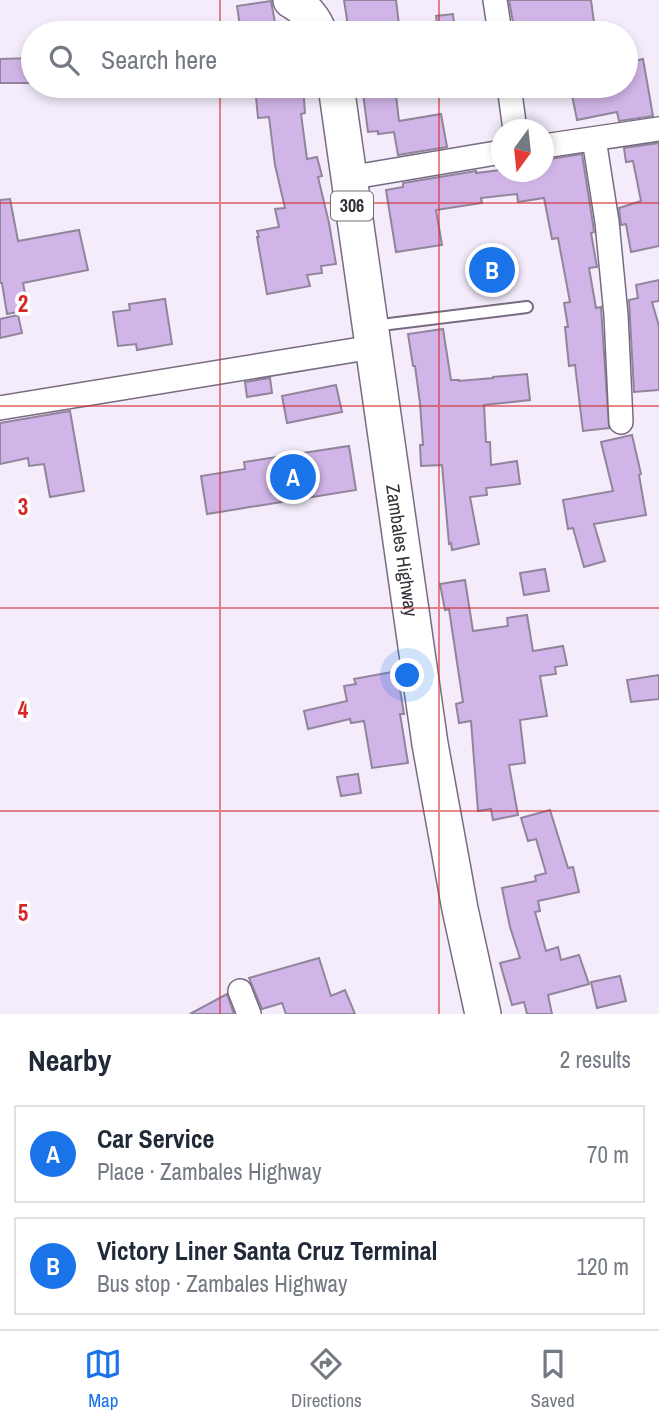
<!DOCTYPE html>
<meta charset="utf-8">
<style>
body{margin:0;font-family:"Archivo Narrow",sans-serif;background:#f2f2f3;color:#1f2937}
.compass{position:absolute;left:491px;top:119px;width:63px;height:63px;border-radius:50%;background:#fff;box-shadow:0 4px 10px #0003;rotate:195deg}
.you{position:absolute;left:408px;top:676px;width:24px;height:24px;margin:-18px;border:5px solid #fff;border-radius:50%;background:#1a73e8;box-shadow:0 0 0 10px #1a73e833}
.badge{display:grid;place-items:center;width:46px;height:46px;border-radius:50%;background:#1a73e8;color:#fff;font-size:23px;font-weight:700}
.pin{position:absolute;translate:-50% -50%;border:4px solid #fff;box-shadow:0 2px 7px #0006}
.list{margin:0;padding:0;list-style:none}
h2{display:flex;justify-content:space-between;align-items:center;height:91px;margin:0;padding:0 28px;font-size:30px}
h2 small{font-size:23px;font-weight:400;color:#747a83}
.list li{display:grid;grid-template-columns:46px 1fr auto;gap:21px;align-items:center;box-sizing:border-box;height:98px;margin:0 14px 14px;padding:0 14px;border:2px solid #e0e1e3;border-radius:0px}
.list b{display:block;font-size:26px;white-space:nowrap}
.list p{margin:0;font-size:23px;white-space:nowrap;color:#747a83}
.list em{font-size:23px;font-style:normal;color:#747a83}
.icon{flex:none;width:38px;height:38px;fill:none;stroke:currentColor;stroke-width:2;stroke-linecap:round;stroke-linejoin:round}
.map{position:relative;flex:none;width:659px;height:1014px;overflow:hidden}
.search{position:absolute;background:#fff;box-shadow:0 4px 10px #0003;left:21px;right:21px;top:21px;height:77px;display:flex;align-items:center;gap:18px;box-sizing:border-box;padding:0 24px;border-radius:38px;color:#747a83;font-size:26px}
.sheet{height:315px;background:#fff}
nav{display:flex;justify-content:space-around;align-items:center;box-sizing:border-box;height:98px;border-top:2px solid #e0e1e3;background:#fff;font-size:19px;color:#747a83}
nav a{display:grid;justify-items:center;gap:4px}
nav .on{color:#1a73e8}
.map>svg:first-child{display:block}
</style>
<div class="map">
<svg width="659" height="1014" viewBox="0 0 659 1014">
<rect width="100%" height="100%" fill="#f4ecfb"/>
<g fill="#d1b5e8" stroke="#91859c" stroke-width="2">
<path d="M344,0H396L400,33H349Z"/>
<path d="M509,0H591L595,30L574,33H515Z"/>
<path d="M271,1L277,33H241L237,6Z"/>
<path d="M453,14L455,33H438L436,16Z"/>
<path d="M33,58V83H0V59Z"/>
<path d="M643,59L653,116L619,121L617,112L577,120L572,95L584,92L583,89L588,88V86H626V63Z"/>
<path d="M255,86H303L305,113L301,114L307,159L317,157L322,176L318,177L329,223L336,264L321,266L322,273L307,275L310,286L267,294L257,237H259L257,231L279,227L275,209L285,208L275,165L269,117L258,118Z"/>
<path d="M362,86H395L399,121L441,114L447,147L398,155L394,132L378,134V131L368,132Z"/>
<path d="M659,143V246L631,252L626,224L621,225L619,208L641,201L633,161L626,162L624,148Z"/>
<path d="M582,154L593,224L594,232L591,233L597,267L589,268L596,308L601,307L609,428L583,431L575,365L569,366L565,327H568L564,303L570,302L558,238L552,239L544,198L518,202L517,194L481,198L482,203L436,210L442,245L396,252L386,190L403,187V183L476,171V173L501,170V172H543V160Z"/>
<path d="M10,199L18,241L79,230L88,270L23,283L28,310L7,314L2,283H0V200Z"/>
<path d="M659,280V301L652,302L659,326V390L634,392L629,300L638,298L636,285Z"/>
<path d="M165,299L172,344L137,350L136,344L118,346L113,312L130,310L129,304Z"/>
<path d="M18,315L22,333L0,338V319Z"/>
<path d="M443,329L451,380H459V381L493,378V377L527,374L530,400L484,405L486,442H490L491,465L517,461L520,484L486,488L487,495L470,497L479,544L452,550L451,543L449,544L442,465L421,466L420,445H423L420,403L415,366H413L408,334Z"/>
<path d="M270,378L272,393L247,397L245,382Z"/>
<path d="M336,385L342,412L287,423L282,396Z"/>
<path d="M70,411L84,491L50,497L44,464L29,466L28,458L0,464V423Z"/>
<path d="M632,435L641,474L639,475L646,515L594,524L605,561L584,567L573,528L568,529L563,500L613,491L601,442Z"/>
<path d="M349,446L356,490L207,514L201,476L245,469L244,462Z"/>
<path d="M545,569L549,591L524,595L520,573Z"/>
<path d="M465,580L473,631L508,626L507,618L527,615L533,651L563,646L567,665L555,667L556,674L540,676L547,716L520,720L525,763L509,765L518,815L493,820L491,809L478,811L471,721L459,723L456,704L463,702L449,609L445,610L440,584Z"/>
<path d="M392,672L393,678L398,677L404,714H400L408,763L372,768L364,721L351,723L350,719L308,729L304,711L347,701L344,686L356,684L354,679Z"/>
<path d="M659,675V699L631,702L627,680Z"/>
<path d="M358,774L361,793L341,796L337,777Z"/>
<path d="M550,810L568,868L573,867L579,892L538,901L540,911L535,912L546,951L558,947L561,960L579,955L589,984L548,995L552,1014H527L524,1002L512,1005L500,963L520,958L510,927L502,888L536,881L535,876L546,873L536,839L528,841L521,818Z"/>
<path d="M319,958L331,996L345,990L355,1014H286L282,1003L262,1009L249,978Z"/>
<path d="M620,976L626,1001L597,1008L591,982Z"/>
<path d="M227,994L234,1014H190Z"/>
</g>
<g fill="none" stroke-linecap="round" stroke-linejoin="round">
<g stroke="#776b81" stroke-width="14">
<path id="service" d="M373,326L527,307"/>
</g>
<g stroke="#776b81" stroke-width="26">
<g id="minor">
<path d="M495,0L500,33"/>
<path d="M509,86L515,130"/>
<path d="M594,139L607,222L616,315L621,422"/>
<path d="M544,146L659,129"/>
<path d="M348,178L502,152"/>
<path d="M0,408L373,347"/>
<path d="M240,991L249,1014"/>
</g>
</g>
<g stroke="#776b81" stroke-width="38">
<g id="primary">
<path d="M291,0C303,6 315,20 319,33"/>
<path id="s1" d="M336,86L430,744L460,909L483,1014"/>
</g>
</g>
<use href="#service" stroke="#fff" stroke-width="10"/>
<use href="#minor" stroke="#fff" stroke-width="23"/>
<use href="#primary" stroke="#fff" stroke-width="35"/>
</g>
<path fill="none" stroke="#d62828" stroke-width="2" stroke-opacity="0.55" d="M220,0V33M439,0V33M220,86V1014M439,86V1014M0,203H659M0,406H659M0,608H659M0,811H659"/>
<g text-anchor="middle" stroke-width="7" stroke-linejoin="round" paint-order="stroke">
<rect fill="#fff" stroke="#726f75" stroke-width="2" x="331" y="191.5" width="42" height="29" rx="5"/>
<g font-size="18" font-weight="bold" fill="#36313a">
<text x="352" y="212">306</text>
</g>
<g font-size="19" fill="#36313a" stroke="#fff">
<text dy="7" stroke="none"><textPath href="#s1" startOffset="469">Zambales Highway</textPath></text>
</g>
</g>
<g font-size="23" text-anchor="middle" font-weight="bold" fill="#d62828" stroke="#fff" stroke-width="7" stroke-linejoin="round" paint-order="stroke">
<text x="23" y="312">2</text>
<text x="23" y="515">3</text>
<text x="23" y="718">4</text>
<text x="23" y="921">5</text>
</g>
</svg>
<svg class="compass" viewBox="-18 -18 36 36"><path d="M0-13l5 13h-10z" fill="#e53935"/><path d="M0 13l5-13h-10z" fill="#747a83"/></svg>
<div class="you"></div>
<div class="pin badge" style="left:293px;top:477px">A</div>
<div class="pin badge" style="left:492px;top:270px">B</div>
<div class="search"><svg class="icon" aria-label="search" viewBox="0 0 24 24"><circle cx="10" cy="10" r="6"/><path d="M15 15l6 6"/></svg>Search here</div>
</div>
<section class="sheet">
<h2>Nearby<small>2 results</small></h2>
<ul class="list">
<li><span class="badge">A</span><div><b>Car Service</b><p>Place · Zambales Highway</p></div><em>70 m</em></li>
<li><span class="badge">B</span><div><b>Victory Liner Santa Cruz Terminal</b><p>Bus stop · Zambales Highway</p></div><em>120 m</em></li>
</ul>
</section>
<nav>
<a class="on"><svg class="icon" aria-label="map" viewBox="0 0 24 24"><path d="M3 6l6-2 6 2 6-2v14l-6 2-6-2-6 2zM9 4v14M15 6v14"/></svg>Map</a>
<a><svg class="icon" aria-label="directions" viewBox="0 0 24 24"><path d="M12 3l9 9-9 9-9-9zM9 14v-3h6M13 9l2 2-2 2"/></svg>Directions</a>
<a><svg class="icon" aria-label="saved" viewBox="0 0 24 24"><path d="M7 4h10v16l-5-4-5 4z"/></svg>Saved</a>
</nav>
